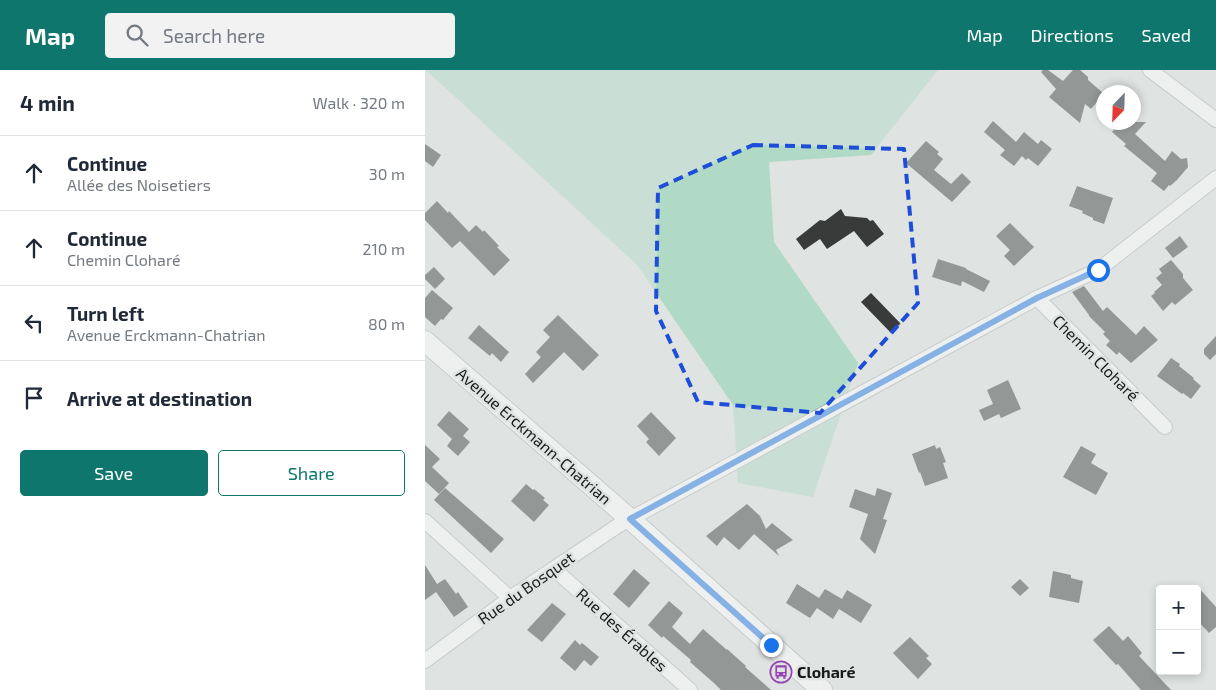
<!DOCTYPE html>
<meta charset="utf-8">
<style>
body{margin:0;font-family:"Exo 2",sans-serif;background:#f2f2f3;color:#1f2937}
.controls{position:absolute;right:15px;bottom:15px;display:grid;overflow:hidden;border-radius:5px;box-shadow:0 2px 8px #0003}
.controls button{width:45px;height:45px;display:grid;place-items:center;padding:0;border:0;border-bottom:1px solid #e0e1e3;background:#fff;color:#1f2937;font:25px sans-serif}
.compass{position:absolute;left:671px;top:15px;width:45px;height:45px;border-radius:50%;background:#fff;box-shadow:0 2px 8px #0003;rotate:203deg}
.stop{position:absolute;width:15px;height:15px;margin:-11px;border:4px solid #1a73e8;border-radius:50%;background:#fff}
.stop.end{background:#1a73e8;border-color:#fff;box-shadow:0 1px 5px #0008}
.list{margin:0;padding:0;list-style:none}
h2{display:flex;justify-content:space-between;align-items:center;height:65px;margin:0;padding:0 20px;font-size:21px}
h2 small{font-size:16px;font-weight:400;color:#747a83}
.list li{display:grid;grid-template-columns:32px 1fr auto;gap:15px;align-items:center;box-sizing:border-box;height:75px;padding:0 20px;border-top:1px solid #e0e1e3}
.list b{display:block;font-size:19px;white-space:nowrap}
.list p{margin:0;font-size:16px;white-space:nowrap;color:#747a83}
.list em{font-size:16px;font-style:normal;color:#747a83}
.actions{display:flex;gap:10px;padding:15px 20px}
.actions a{flex:1;padding:11px 0;border:1px solid #0f766e;border-radius:5px;text-align:center;font-size:18px;color:#0f766e}
.actions .main{background:#0f766e;color:#fff}
.icon{flex:none;width:28px;height:28px;fill:none;stroke:currentColor;stroke-width:2;stroke-linecap:round;stroke-linejoin:round}
.map{position:relative;flex:none;width:791px;height:620px;overflow:hidden}
header{display:flex;align-items:center;gap:30px;box-sizing:border-box;height:70px;padding:0 25px;background:#0f766e;color:#fff}
header strong{font-size:24px}
nav{display:flex;gap:28px;margin-inline-start:auto;font-size:18px}
.search{width:350px;height:45px;background:#f2f2f3;display:flex;align-items:center;gap:12px;box-sizing:border-box;padding:0 18px;border-radius:5px;color:#747a83;font-size:19px}
main{display:flex}
aside{flex:1;background:#fff}
.map>svg:first-child{display:block}
</style>
<header>
<strong>Map</strong>
<div class="search"><svg class="icon" aria-label="search" viewBox="0 0 24 24"><circle cx="10" cy="10" r="6"/><path d="M15 15l6 6"/></svg>Search here</div>
<nav><a>Map</a><a>Directions</a><a>Saved</a></nav>
</header>
<main>
<aside>
<h2>4 min<small>Walk · 320 m</small></h2>
<ul class="list">
<li><svg class="icon" aria-label="ahead" viewBox="0 0 24 24"><path d="M12 20V5M6 11l6-6 6 6"/></svg><div><b>Continue</b><p>Allée des Noisetiers</p></div><em>30 m</em></li>
<li><svg class="icon" aria-label="ahead" viewBox="0 0 24 24"><path d="M12 20V5M6 11l6-6 6 6"/></svg><div><b>Continue</b><p>Chemin Cloharé</p></div><em>210 m</em></li>
<li><svg class="icon" aria-label="left" viewBox="0 0 24 24"><path d="M17 20v-9H6M10 6l-5 5 5 5"/></svg><div><b>Turn left</b><p>Avenue Erckmann-Chatrian</p></div><em>80 m</em></li>
<li><svg class="icon" aria-label="arrive" viewBox="0 0 24 24"><path d="M6 21V4h12l-3 4 3 4H6"/></svg><div><b>Arrive at destination</b></div></li>
</ul>
<div class="actions"><a class="main">Save</a><a>Share</a></div>
</aside>
<div class="map">
<svg width="791" height="620" viewBox="0 0 791 620">
<rect width="100%" height="100%" fill="#dfe3e1"/>
<path fill="#b0d9c6" d="M1,0H513L446,85L344,92L349,172L433,293L388,427L313,413L308,335L212,195Z"/>
<g fill="#383b3a">
<path d="M618,0H623L638,11L648,0H655L663,7V10L678,23V25L666,39L660,34L655,53L624,27L631,19L616,2Z"/>
<path d="M568,51L591,72L599,62L613,74L616,70L627,79L613,96L603,88L601,90L597,86L589,96L575,85L580,80L559,62Z"/>
<path d="M680,52H721L710,64L740,91L747,81L756,89L762,88L763,97L752,110L745,116L744,115L739,121L726,111L732,103L699,76L701,74L687,62L689,60Z"/>
<path d="M501,71L514,82L512,84L518,89L509,100L526,114L537,103L546,112L527,132L481,93Z"/>
<path d="M0,74L16,85L8,97L0,91Z"/>
<path d="M652,116L688,128L679,154L668,150V148L657,143L658,141L644,136Z"/>
<path d="M12,131L23,143L24,141L44,162L51,155L58,162L59,160L74,176L72,177L85,190L69,206L35,171L27,178L0,150V143Z"/>
<path d="M416,139L420,146L442,148L445,151L448,150L459,164L442,177L429,161L402,179L395,169L379,180L371,169L395,150L400,151Z"/>
<path d="M585,153L609,177L589,196L579,186L585,180L571,166Z"/>
<path d="M755,166L763,177L748,188L740,178Z"/>
<path d="M513,189L541,198V199L565,211L559,222L537,211L536,216L507,207Z"/>
<path d="M746,190L758,204V208L768,220L750,235L747,232L738,241L726,226L730,223L729,222L737,215L731,208L737,203L734,199Z"/>
<path d="M9,197L20,209L10,219L0,209V205Z"/>
<path d="M659,216L678,241L682,237L711,265L719,256L733,270L706,293L694,282L692,285L681,275L685,271L678,264L680,262L664,246V245L647,222Z"/>
<path d="M7,220L28,238L18,250L16,249L10,256L0,247V228Z"/>
<path d="M446,223L476,254L466,263L436,232Z"/>
<path d="M133,245L174,285L158,301L139,282L108,313L100,304L116,287L111,282L125,267L118,260Z"/>
<path d="M54,255L84,282L76,292L67,283L65,286L43,268Z"/>
<path d="M791,266V284L785,290L779,284V279Z"/>
<path d="M746,288L755,294L754,296L769,308L768,309L776,316L766,329L758,323L757,324L732,306Z"/>
<path d="M583,310L596,339L576,348L574,344L559,351L554,340L568,334L562,320Z"/>
<path d="M24,341L44,359L38,366L45,372L33,386L22,376L27,369L12,355Z"/>
<path d="M226,342L251,368L234,386L221,372L224,369L212,356Z"/>
<path d="M0,375L15,389L7,397L24,413L14,424L0,411Z"/>
<path d="M510,375L511,379L515,377L521,392L518,393L523,408L500,416L495,402L494,403L487,384Z"/>
<path d="M656,376L671,384L666,393L683,403L671,425L638,407Z"/>
<path d="M101,414L108,420L109,419L120,428L118,430L124,435L109,452L86,431Z"/>
<path d="M20,418L79,469L66,483L9,430Z"/>
<path d="M452,418L467,423L458,449L462,450L450,484L435,469L443,444L424,437L430,419L450,426Z"/>
<path d="M322,434L335,446L341,459L347,453L368,470L351,480L354,486L329,464L314,480L299,467L292,476L281,466Z"/>
<path d="M0,495L12,514L20,509L31,524L33,522L43,537L29,547L11,522L0,530Z"/>
<path d="M209,499L225,513L204,538L188,524Z"/>
<path d="M628,501L646,505V508L658,511L654,533L624,527Z"/>
<path d="M595,509L604,518L595,526L586,517Z"/>
<path d="M372,514L394,528L400,519L417,529L422,520L447,535L436,553L414,539L408,549L392,538L385,548L361,533Z"/>
<path d="M772,516L791,537V557L784,563L772,550Z"/>
<path d="M244,531L258,543L247,557L265,574L278,559L302,580V579L321,596L320,597L346,620H296L290,614L265,592L266,590L238,566L237,568L223,555Z"/>
<path d="M127,533L141,544L117,572L102,560Z"/>
<path d="M684,556L698,571L703,566L717,583L714,586L746,620H716L693,594L691,595L668,570Z"/>
<path d="M485,567L504,586L501,588L507,594L493,609L468,583Z"/>
<path d="M150,570L155,575L157,573L174,587L166,596L159,590L150,601L135,588Z"/>
</g>
<g fill="none" stroke-linecap="round" stroke-linejoin="round">
<g stroke="#adb1af" stroke-width="16">
<g id="street">
<path d="M725,0L791,50"/>
<path d="M612,228L673,200L791,108"/>
<path d="M0,451L85,528"/>
<path d="M129,499L265,620"/>
<path d="M0,591L85,528L194,455L612,228L740,357"/>
</g>
</g>
<g stroke="#adb1af" stroke-width="22">
<path id="secondary" d="M0,271L205,449L397,620"/>
</g>
<use href="#street" stroke="#fff" stroke-width="14"/>
<use href="#secondary" stroke="#fff" stroke-width="20"/>
</g>
<g fill="none" stroke-linecap="round" stroke-linejoin="round">
<path stroke="#1a73e8" stroke-width="6" d="M346,575L205,449L612,228L673,200"/>
</g>
<path d="M0 0H791V620H0ZM328,75L479,79L493,233L395,343L273,332L231,241L233,118Z" fill="#dfe3e1" fill-opacity=".55" fill-rule="evenodd"/>
<path fill="none" stroke="#1d4ed8" stroke-width="4" stroke-dasharray="10 6" stroke-linejoin="round" d="M328,75L479,79L493,233L395,343L273,332L231,241L233,118Z"/>
<defs>
<g id="bus-ring" transform="scale(1.125)"><circle r="9.5" fill="#dfe3e1" stroke="#9544b4" stroke-width="1.5"/><path d="M-5-6H5V4H4V6H2V4H-2V6H-4V4H-5ZM-3.5-4V0h7V-4ZM-3.5 1.2v1.5H-2V1.2ZM2 1.2v1.5H3.5V1.2Z" fill="#9544b4"/></g>
</defs>
<g fill-rule="evenodd">
<use href="#bus-ring" x="356" y="602"/>
</g>
<g text-anchor="middle" stroke-width="5" stroke-linejoin="round" paint-order="stroke">
<g font-size="16" fill="#191b1a" stroke="#dfe3e1">
<text transform="translate(671 288) rotate(45)" y="6">Chemin Cloharé</text>
<text transform="translate(109 366) rotate(41)" y="6">Avenue Erckmann-Chatrian</text>
<text transform="translate(101 518) rotate(-35)" y="6">Rue du Bosquet</text>
<text transform="translate(197 560) rotate(42)" y="6">Rue des Érables</text>
</g>
<g font-size="16" font-weight="bold" fill="#191b1a" stroke="#dfe3e1" text-anchor="start">
<text x="372" y="608">Cloharé</text>
</g>
</g>
</svg>
<div class="controls">
<button>+</button>
<button>−</button>
</div>
<svg class="compass" viewBox="-18 -18 36 36"><path d="M0-13l5 13h-10z" fill="#e53935"/><path d="M0 13l5-13h-10z" fill="#747a83"/></svg>
<div class="stop" style="left:673px;top:200px"></div>
<div class="stop end" style="left:346px;top:575px"></div>
</div>
</main>
